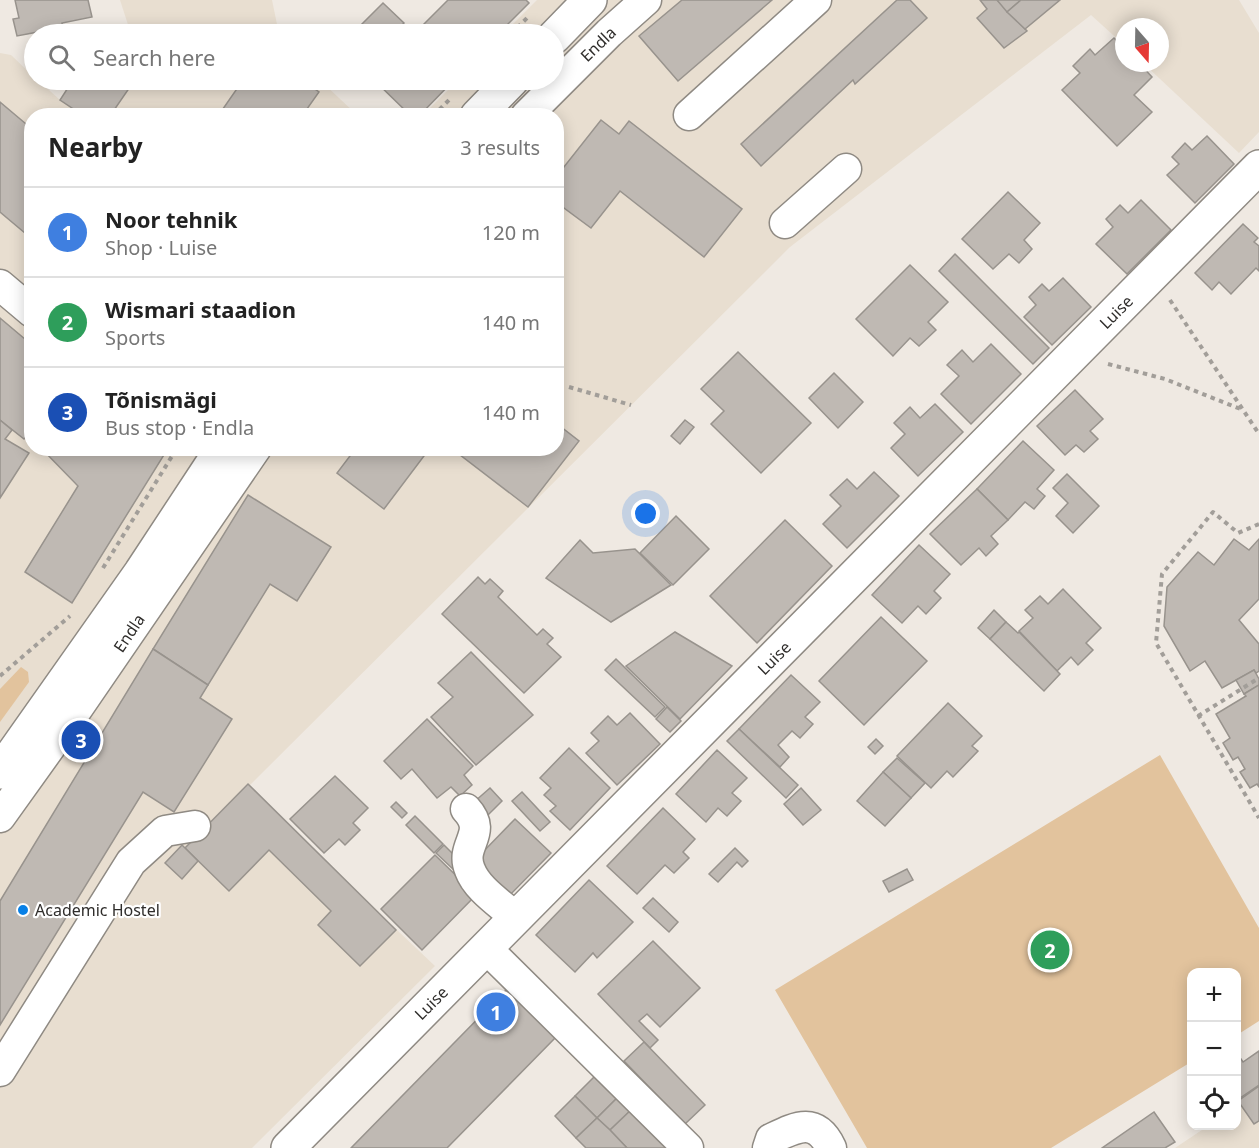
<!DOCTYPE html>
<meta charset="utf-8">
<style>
body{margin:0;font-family:"Noto Sans",sans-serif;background:#f6f6f6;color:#222}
.controls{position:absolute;right:18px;bottom:18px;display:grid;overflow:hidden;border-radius:12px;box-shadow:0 3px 15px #0003}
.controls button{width:54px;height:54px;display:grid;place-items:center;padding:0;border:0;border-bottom:2px solid #e0e0e0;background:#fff;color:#222;font:30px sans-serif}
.compass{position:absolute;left:1115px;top:18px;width:54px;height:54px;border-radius:50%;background:#fff;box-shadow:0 3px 15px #0003;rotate:160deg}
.you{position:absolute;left:646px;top:514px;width:21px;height:21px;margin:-15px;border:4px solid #fff;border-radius:50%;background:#1a73e8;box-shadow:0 0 0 9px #1a73e833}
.badge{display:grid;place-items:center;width:39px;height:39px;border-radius:50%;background:#0880e6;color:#fff;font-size:20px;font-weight:700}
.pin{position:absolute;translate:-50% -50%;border:3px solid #fff;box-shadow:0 2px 6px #0006}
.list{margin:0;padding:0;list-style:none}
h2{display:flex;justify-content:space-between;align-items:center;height:78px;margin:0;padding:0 24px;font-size:26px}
h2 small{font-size:20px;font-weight:400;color:#767676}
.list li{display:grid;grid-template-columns:39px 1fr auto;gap:18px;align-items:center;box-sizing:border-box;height:90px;padding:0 24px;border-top:2px solid #e0e0e0}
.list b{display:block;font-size:22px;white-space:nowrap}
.list p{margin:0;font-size:20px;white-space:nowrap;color:#767676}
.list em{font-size:20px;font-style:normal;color:#767676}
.icon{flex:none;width:33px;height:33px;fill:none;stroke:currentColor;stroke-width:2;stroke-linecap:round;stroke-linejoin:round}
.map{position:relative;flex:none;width:1259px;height:1148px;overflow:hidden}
.search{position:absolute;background:#fff;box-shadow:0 3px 15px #0003;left:24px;top:24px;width:540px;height:66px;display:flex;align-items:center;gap:15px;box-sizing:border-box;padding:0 21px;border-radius:33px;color:#767676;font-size:22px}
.panel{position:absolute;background:#fff;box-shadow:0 3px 15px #0003;left:24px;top:108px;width:540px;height:348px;border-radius:24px}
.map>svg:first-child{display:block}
</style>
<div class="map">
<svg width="1259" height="1148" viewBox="0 0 1259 1148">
<rect width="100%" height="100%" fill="#efe9e2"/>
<g fill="#e8ded0">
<path d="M120,0H272L279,34H131Z"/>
<path d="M537,0H1239L1259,33V132L1239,153L1143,63H1160V27H1124V45L1091,15L790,247L247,788L435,966L252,1148H0V53L11,55L34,77V80H38L60,100L84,115L32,116V448H556V116L423,115L458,80H554V34H503Z"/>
<path d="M142,80H320L357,115L110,116L134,81L143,82Z"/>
<path d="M1259,1091V1148H1175L1208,1126H1236L1237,1106Z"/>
</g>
<g fill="#e2c39d">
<path d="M21,667L28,672L29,682L0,722V689Z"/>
<path d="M1160,755L1259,928V1021L1237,1035L1236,972H1192L1191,1062L1051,1148H867L775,990Z"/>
</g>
<g fill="#bfb9b3" stroke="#98938d" stroke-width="1.5">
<path d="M15,0H88L92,17L62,23L64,34H38V32L17,36L13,19L19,18Z"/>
<path d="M448,0H526L529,3L498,34H423L427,31L422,26Z"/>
<path d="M682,0H772L678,81L639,36Z"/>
<path d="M897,0H910L927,18L855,84L853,80L761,166L741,144Z"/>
<path d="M980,0H997L1027,31L1004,48L977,18L987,9Z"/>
<path d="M997,0H1021L1007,12Z"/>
<path d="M1021,0H1060L1025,29L1007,12Z"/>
<path d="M383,3L404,23L397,30L402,34H371L361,25Z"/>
<path d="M1114,38L1124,48V63H1139L1152,77L1134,95L1152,112L1117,146L1062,90L1080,73L1073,66L1090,49L1095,55Z"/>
<path d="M73,80H96L100,82L102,80H142L143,82L134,81L110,116H84L60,100Z"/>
<path d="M243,80H302L319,92L302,116H218Z"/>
<path d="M374,80H454L419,116H411Z"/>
<path d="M0,102L32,129V239L0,212Z"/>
<path d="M601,120L619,134L629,121L742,209L704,257L620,191L591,228L556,202V177Z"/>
<path d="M1207,136L1234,164L1195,203L1167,175L1179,164L1172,157L1185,143L1192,150Z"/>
<path d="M1008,192L1040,223L1024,240L1032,249L1019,263L1009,254L993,269L962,239Z"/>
<path d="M1141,200L1171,230L1127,274L1096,244L1113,227L1106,219L1120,205L1128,213Z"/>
<path d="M1243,224L1258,238L1254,242L1259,246V271L1256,268L1231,294L1219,282L1212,290L1195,273Z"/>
<path d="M955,254L1049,348L1033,364L939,271Z"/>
<path d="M910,265L948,302L928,322L936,330L919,346L910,338L893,356L856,319Z"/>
<path d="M1063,278L1091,307L1052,345L1024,317L1036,305L1029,297L1042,284L1049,291Z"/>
<path d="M0,318L32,345V429L24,439L0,420Z"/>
<path d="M991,344L1021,374L971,424L941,394L959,376L947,365L962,350L973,362Z"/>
<path d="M738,352L811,423L761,473L711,424L724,411L701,389Z"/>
<path d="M834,373L863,402L838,428L809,398Z"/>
<path d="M1075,390L1103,419L1090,431L1098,439L1084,452L1076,445L1065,455L1037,426Z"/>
<path d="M935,404L963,432L918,476L891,448L905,434L894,423L910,407L920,418Z"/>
<path d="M0,420L12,430L5,439L29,453L0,498Z"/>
<path d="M685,420L694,427L680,444L671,436Z"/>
<path d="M556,423L579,441L528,507L451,448H556Z"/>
<path d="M1023,441L1054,470L1037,489L1045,496L1034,509L1025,502L1008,520L977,489Z"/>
<path d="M41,448L167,450L72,603L25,572L78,486Z"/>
<path d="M356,448H430L384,509L337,473Z"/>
<path d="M874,472L899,496L847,548L823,524L841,506L830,495L847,479L857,489Z"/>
<path d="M1067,474L1099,506L1073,533L1056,516L1068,503L1053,488Z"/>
<path d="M977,489L1008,520L991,536L998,544L986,556L979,548L961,565L930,534Z"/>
<path d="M248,495L331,547L297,601L270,584L208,685L153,649Z"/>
<path d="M676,516L709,549L673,585L640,553Z"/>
<path d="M785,520L832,566L757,643L710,596Z"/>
<path d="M1234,539L1249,550L1259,539V599L1239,620L1259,644V671L1256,673L1254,670L1222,688L1205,661L1190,671L1164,626L1167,587L1198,552L1214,565Z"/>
<path d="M580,540L593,553L635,549L671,585L611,622L546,578Z"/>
<path d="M919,545L950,574L934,591L941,598L926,614L918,606L902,623L872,595Z"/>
<path d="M478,577L485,584L490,579L503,591L498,597L537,635L543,629L553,638L547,644L561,657L524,693L442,614Z"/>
<path d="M1063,589L1101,628L1086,643L1093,650L1078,665L1071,657L1057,671L1019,631L1033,618L1025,610L1040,596L1048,604Z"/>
<path d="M994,610L1006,622L990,639L978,628Z"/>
<path d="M881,617L927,661L864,725L819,681Z"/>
<path d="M1006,622L1018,633L1019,632L1060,674L1044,691L990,639Z"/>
<path d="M675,632L732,666L680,719L626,666Z"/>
<path d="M153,649L208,685L200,698L232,719L174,812L143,792L0,1025V901Z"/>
<path d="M471,652L533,715L476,765L431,717L453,697L438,683Z"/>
<path d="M616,659L665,707L655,717L605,670Z"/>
<path d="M1254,670L1259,679V685L1244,694L1236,680Z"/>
<path d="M791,675L820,702L805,717L813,724L800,738L792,731L778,745L789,757L780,767L739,729Z"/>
<path d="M1259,685V787L1257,784L1250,788L1240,772L1245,769L1238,757L1233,760L1223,743L1230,738L1216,714L1246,696L1244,694Z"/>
<path d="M948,703L982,736L972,746L978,751L953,777L947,771L931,788L897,756Z"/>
<path d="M667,707L681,721L670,732L656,719Z"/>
<path d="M630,713L660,744L617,785L586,753L599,741L591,733L608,716L617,725Z"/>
<path d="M427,719L473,766L464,775L472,785L460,796L451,787L437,798L412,769L401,779L384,761Z"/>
<path d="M739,729L798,785L786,798L727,741Z"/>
<path d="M876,739L883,746L875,754L868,747Z"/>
<path d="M569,748L610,788L570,830L550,811L556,806L544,795L551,788L540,778Z"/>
<path d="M717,750L747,778L732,793L741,801L727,816L718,808L706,822L676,794Z"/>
<path d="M897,758L925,783L911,798L883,772Z"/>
<path d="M883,772L911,798L885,826L857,801Z"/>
<path d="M335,776L368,808L353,823L360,830L345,845L339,839L324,853L290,819Z"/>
<path d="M248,784L396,930L360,966L318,925L331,911L269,850L229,891L185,848Z"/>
<path d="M490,788L502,801L487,816L474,802Z"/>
<path d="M801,788L821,810L803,825L784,804Z"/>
<path d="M522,792L550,822L540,831L512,801Z"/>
<path d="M396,802L407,813L402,818L391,807Z"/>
<path d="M663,808L695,839L683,852L689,858L674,873L665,865L637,894L607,866Z"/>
<path d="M415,816L443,844L434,853L406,825Z"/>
<path d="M515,819L551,853L506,899L476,870L478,857Z"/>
<path d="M182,845L198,861L182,879L165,863Z"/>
<path d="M444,845L462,863L455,871L436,853Z"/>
<path d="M735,848L748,861L742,867L737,862L718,882L709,874Z"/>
<path d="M435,855L476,895L422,950L381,909Z"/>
<path d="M907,869L913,880L889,892L883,881Z"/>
<path d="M589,880L633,922L597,958L593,953L575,972L536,935Z"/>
<path d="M653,898L678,922L669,932L643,908Z"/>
<path d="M653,941L700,988L660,1027L647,1014L639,1021L658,1040L650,1048L598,994Z"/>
<path d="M507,989L556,1037L447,1148H351Z"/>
<path d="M644,1042L705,1105L685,1124L624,1061Z"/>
<path d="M1259,1051V1085L1240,1098L1236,1093V1062L1241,1059L1243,1062Z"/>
<path d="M597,1074L619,1096L597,1118L575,1096Z"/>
<path d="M1259,1086V1121L1254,1124L1238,1101Z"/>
<path d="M575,1096L597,1118L576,1138L555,1116Z"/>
<path d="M619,1096L632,1109L610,1130L597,1118Z"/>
<path d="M632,1109L669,1148H627L610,1130Z"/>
<path d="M1154,1112L1175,1142L1165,1148H1102Z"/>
<path d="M597,1118L610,1130L627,1148H586L576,1138Z"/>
</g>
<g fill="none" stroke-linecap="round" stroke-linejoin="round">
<g stroke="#8f8a83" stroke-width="33">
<g id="minor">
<path d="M689,115L816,0"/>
<path d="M526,116L609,33L646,0"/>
<path d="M785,223L846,169"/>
<path d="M0,285L32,312"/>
<path d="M466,809C489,834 459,844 470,870C477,889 501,904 516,918"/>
<path d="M0,817L73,715L256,448"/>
<path d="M486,948L688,1148"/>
<path d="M0,1071L131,862L165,831L195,826"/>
<path d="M768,1148L771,1139C796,1127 816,1116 831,1148"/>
</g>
</g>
<g stroke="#8f8a83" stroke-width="36">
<g id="major">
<path d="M554,37L590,0"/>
<path d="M477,116L512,80"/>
<path d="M0,772L141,572L218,455L221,448"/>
<path d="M288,1148L1259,167"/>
</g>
</g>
<g stroke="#a29e99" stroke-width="4" stroke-dasharray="4.5 4.5" stroke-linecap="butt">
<path d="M511,34L529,16"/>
<path d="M433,116L452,97"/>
<path d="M1170,300L1259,434"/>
<path d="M1108,364L1165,379L1243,410"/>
<path d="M569,387L631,405"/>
<path d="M1259,524L1238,533L1213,512L1162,574L1156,643L1259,818"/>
<path d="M103,568L177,448"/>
<path d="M0,676L70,616"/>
<path d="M1198,716L1259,678"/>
</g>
<use href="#minor" stroke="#fff" stroke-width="30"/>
<use href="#major" stroke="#fff" stroke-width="33"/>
</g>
<circle fill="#0880e6" stroke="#fff" stroke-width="2" cx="23" cy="910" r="6"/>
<g text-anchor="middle" stroke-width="4.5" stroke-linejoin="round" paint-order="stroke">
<g font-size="16" fill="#2f2d2b" stroke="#fff">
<text transform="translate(598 44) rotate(-44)" y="6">Endla</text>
<text transform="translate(1116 312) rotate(-45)" y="6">Luise</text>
<text transform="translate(129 633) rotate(-56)" y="6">Endla</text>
<text transform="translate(774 658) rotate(-45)" y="6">Luise</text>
<text transform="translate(431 1003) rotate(-45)" y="6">Luise</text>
</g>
<g font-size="16" fill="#2f2d2b" stroke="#fff" text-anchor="start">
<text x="35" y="916">Academic Hostel</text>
</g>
</g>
</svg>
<div class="controls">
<button>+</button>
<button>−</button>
<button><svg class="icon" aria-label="locate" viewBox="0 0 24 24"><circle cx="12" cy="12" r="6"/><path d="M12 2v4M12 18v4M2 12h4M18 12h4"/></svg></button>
</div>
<svg class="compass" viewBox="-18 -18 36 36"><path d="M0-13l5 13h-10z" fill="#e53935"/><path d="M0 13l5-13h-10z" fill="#767676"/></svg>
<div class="you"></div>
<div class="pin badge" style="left:496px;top:1012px;background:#3f7fe0">1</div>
<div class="pin badge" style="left:1050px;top:950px;background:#2e9e5b">2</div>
<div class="pin badge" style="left:81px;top:740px;background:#1a4fb4">3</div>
<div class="search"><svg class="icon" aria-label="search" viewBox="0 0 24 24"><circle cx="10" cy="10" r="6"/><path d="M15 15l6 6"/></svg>Search here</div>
<section class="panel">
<h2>Nearby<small>3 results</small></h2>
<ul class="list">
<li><span class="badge" style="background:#3f7fe0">1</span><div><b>Noor tehnik</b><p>Shop · Luise</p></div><em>120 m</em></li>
<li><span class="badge" style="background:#2e9e5b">2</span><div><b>Wismari staadion</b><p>Sports</p></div><em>140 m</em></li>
<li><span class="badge" style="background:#1a4fb4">3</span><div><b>Tõnismägi</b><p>Bus stop · Endla</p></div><em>140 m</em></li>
</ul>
</section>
</div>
